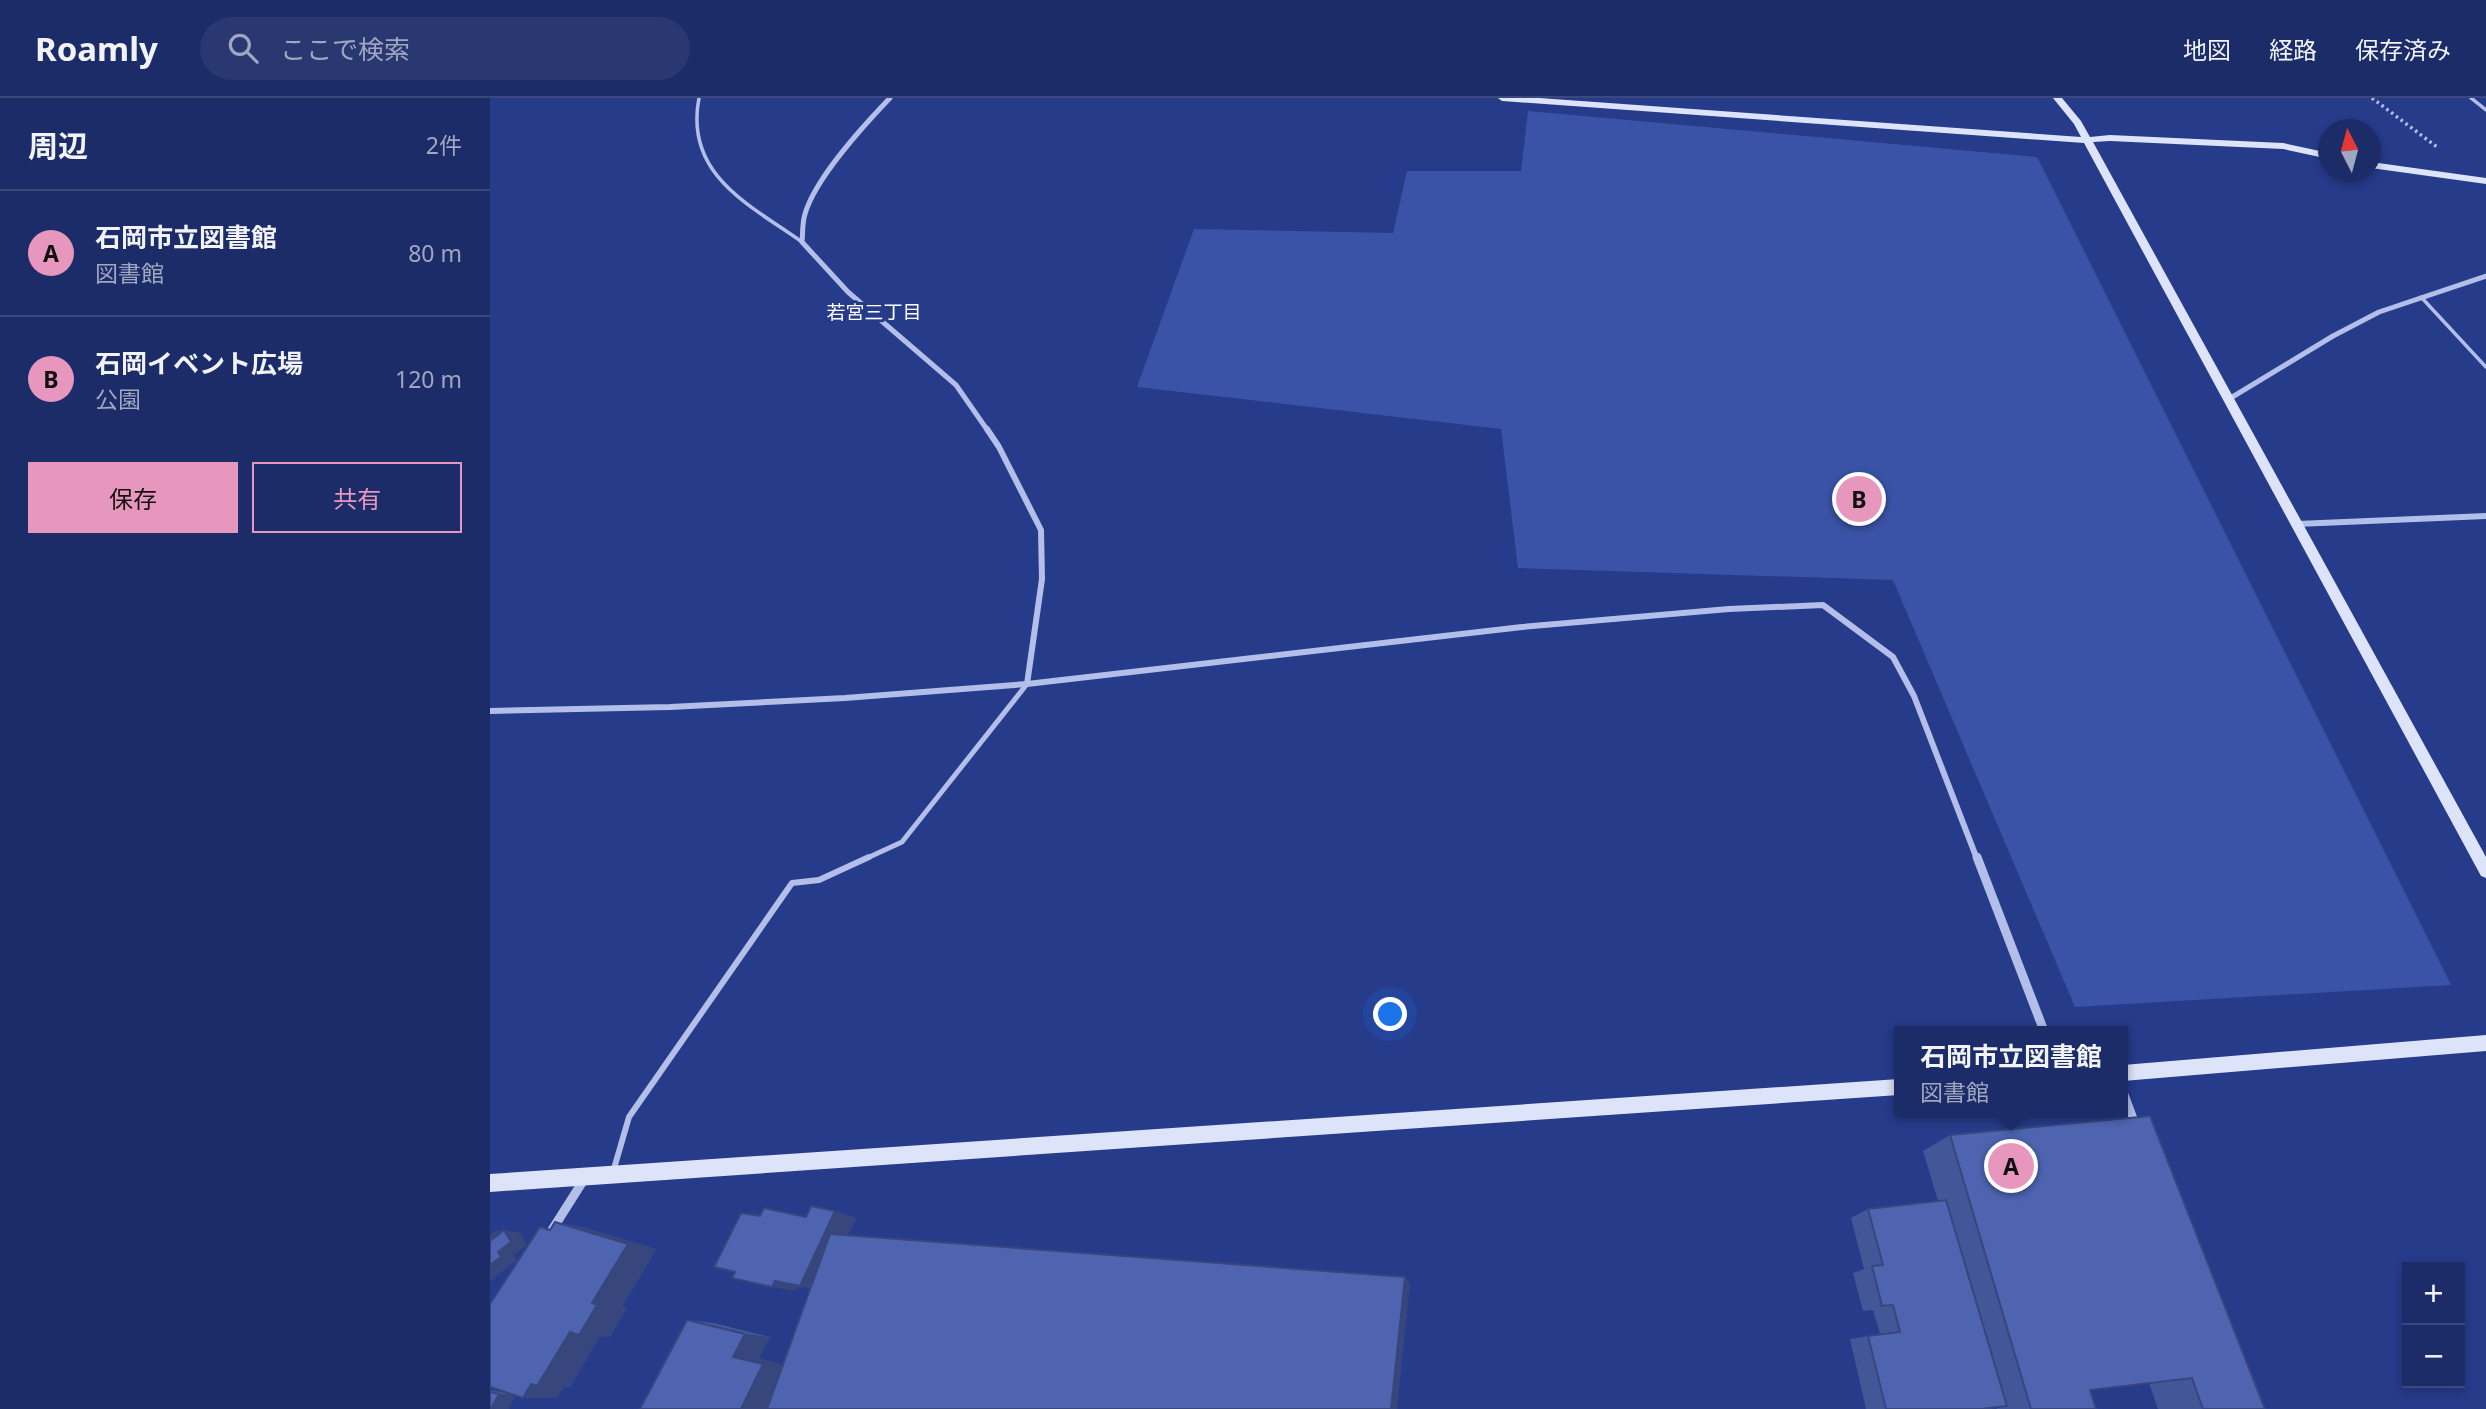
<!DOCTYPE html>
<html lang="ja">
<meta charset="utf-8">
<style>
body{margin:0;font-family:"Noto Sans","Noto Sans JP",sans-serif;background:#293871;color:#f1f3f6}
.controls{position:absolute;right:21px;bottom:21px;display:grid;overflow:hidden;border-radius:0px;box-shadow:0 4px 10px #0003}
.controls button{width:63px;height:63px;display:grid;place-items:center;padding:0;border:0;border-bottom:2px solid #3a487c;background:#1c2c68;color:#f1f3f6;font:35px sans-serif}
.compass{position:absolute;left:1828px;top:21px;width:63px;height:63px;border-radius:50%;background:#1c2c68;box-shadow:0 4px 10px #0003;rotate:354deg}
.you{position:absolute;left:901px;top:917px;width:24px;height:24px;margin:-18px;border:5px solid #fff;border-radius:50%;background:#1a73e8;box-shadow:0 0 0 10px #1a73e833}
.badge{display:grid;place-items:center;width:46px;height:46px;border-radius:50%;background:#e797bd;color:#111;font-size:23px;font-weight:700}
.pin{position:absolute;translate:-50% -50%;border:4px solid #fff;box-shadow:0 2px 7px #0006}
.popup{position:absolute;left:1404px;top:928px;width:234px;height:91px;box-sizing:border-box;display:grid;place-content:center;border-radius:0px;background:#1c2c68;filter:drop-shadow(0 2px 5px #0005);font-size:23px;white-space:nowrap;color:#a0a7c0}
.popup b{font-size:26px;color:#f1f3f6}
.popup::after{content:'';position:absolute;left:50%;top:100%;margin-left:-14px;border:14px solid transparent;border-top-color:#1c2c68}
.list{margin:0;padding:0;list-style:none}
h2{display:flex;justify-content:space-between;align-items:center;height:91px;margin:0;padding:0 28px;font-size:30px}
h2 small{font-size:23px;font-weight:400;color:#a0a7c0}
.list li{display:grid;grid-template-columns:46px 1fr auto;gap:21px;align-items:center;box-sizing:border-box;height:126px;padding:0 28px;border-top:2px solid #3a487c}
.list b{display:block;font-size:26px;white-space:nowrap}
.list p{margin:0;font-size:23px;white-space:nowrap;color:#a0a7c0}
.list em{font-size:23px;font-style:normal;color:#a0a7c0}
.actions{display:flex;gap:14px;padding:21px 28px}
.actions a{flex:1;padding:16px 0;border:2px solid #e797bd;border-radius:0px;text-align:center;font-size:24px;color:#e797bd}
.actions .main{background:#e797bd;color:#111}
.icon{flex:none;width:38px;height:38px;fill:none;stroke:currentColor;stroke-width:2;stroke-linecap:round;stroke-linejoin:round}
.map{position:relative;flex:none;width:1996px;height:1311px;overflow:hidden}
header{display:flex;align-items:center;gap:42px;box-sizing:border-box;height:98px;padding:0 35px;background:#1c2c68;border-bottom:2px solid #3a487c}
header strong{font-size:33px}
nav{display:flex;gap:38px;margin-inline-start:auto;font-size:24px}
.search{width:490px;height:63px;background:#293871;display:flex;align-items:center;gap:18px;box-sizing:border-box;padding:0 24px;border-radius:38px;color:#a0a7c0;font-size:26px}
main{display:flex}
aside{flex:1;background:#1c2c68}
.map>svg:first-child{display:block}
</style>
<header>
<strong>Roamly</strong>
<div class="search"><svg class="icon" aria-label="search" viewBox="0 0 24 24"><circle cx="10" cy="10" r="6"/><path d="M15 15l6 6"/></svg>ここで検索</div>
<nav><a>地図</a><a>経路</a><a>保存済み</a></nav>
</header>
<main>
<aside>
<h2>周辺<small>2件</small></h2>
<ul class="list">
<li><span class="badge">A</span><div><b>石岡市立図書館</b><p>図書館</p></div><em>80 m</em></li>
<li><span class="badge">B</span><div><b>石岡イベント広場</b><p>公園</p></div><em>120 m</em></li>
</ul>
<div class="actions"><a class="main">保存</a><a>共有</a></div>
</aside>
<div class="map">
<svg width="1996" height="1311" viewBox="0 0 1996 1311">
<rect width="100%" height="100%" fill="#263b8a"/>
<path fill="#3a53a6" d="M1038,13L1547,59L1961,887L1585,909L1403,482L1028,470L1011,331L647,289L704,131L903,135L917,73H1031Z"/>
<g fill="none" stroke-linecap="round" stroke-linejoin="round">
<path stroke="#b3bfe9" stroke-width="3.5" stroke-dasharray="2.5 3.5" stroke-linecap="butt" d="M1882,0L1947,49"/>
<g stroke="#b3bfe9" stroke-width="3.5">
<path d="M209,0C194,77 260,107 312,144"/>
<path d="M1981,0L1996,12"/>
<path d="M1931,199L1996,269"/>
</g>
<path stroke="#b3bfe9" stroke-width="5" d="M375,761L412,744L537,586"/>
<path stroke="#b3bfe9" stroke-width="6" d="M123,1074L139,1019L302,785L329,782L379,759"/>
<g stroke="#b3bfe9" stroke-width="5">
<path d="M400,0C374,27 325,81 315,116C312,125 313,135 312,144L358,194L466,287L498,333"/>
<path d="M1739,301L1843,238L1889,214L1996,178"/>
</g>
<g stroke="#b3bfe9" stroke-width="6">
<path d="M497,331L509,349L551,432L552,481L537,586"/>
<path d="M1807,426L1996,418"/>
<path d="M0,613L180,609L355,600L537,586L1032,529L1239,511L1333,507L1403,559L1424,598L1487,761"/>
</g>
<g stroke="#b3bfe9" stroke-width="9">
<path d="M1487,759L1554,933"/>
<path d="M1633,994L1645,1026"/>
<path d="M62,1132L95,1080"/>
</g>
<g fill="#dde3f8" fill-rule="evenodd">
<path d="M1008,0H1049L1591,39L1584,26L1563,0H1572L1591,23L1600,39L1620,37L1793,45L1839,55V61L1793,51L1620,43L1603,44L1996,759V780L1991,778L1594,45L1012,3Z"/>
<path d="M1881,64L1996,80V86L1881,70Z"/>
<path d="M1996,937V953L1633,983V967Z"/>
<path d="M1409,981V997L0,1094V1076Z"/>
</g>
</g>
<g fill="#435698">
<path d="M1460,1037L1775,1311H1668L1659,1285L1600,1292L1606,1311H1507L1506,1309L1492,1311H1376L1360,1241L1390,1236L1383,1212L1373,1213L1363,1175L1374,1171L1361,1120L1378,1111L1448,1103L1433,1053Z"/>
<path d="M345,1113L366,1120L358,1137L915,1179L920,1187L277,1311L197,1222L224,1225L280,1239L269,1260L293,1267L321,1190L308,1188L305,1193L270,1118L316,1119Z"/>
<path d="M65,1124L95,1130L166,1151L132,1209L137,1210L120,1239L110,1238L80,1289H74L67,1300H33L26,1297L0,1311V1292L18,1295L50,1129L61,1131Z"/>
</g>
<g fill="#37467c">
<path d="M345,1113L366,1120L333,1192L310,1188Z"/>
<path d="M65,1124L95,1130L166,1151L132,1209L137,1210L120,1239L110,1238L80,1289H74L67,1300H33L41,1286L102,1205Z"/>
<path d="M6,1132L15,1134L14,1132L31,1135L37,1147L24,1157L27,1162L0,1183V1137Z"/>
<path d="M915,1179L920,1187L907,1311H901Z"/>
<path d="M285,1183L309,1187L305,1193L282,1189Z"/>
<path d="M255,1236L280,1239L269,1260L298,1268L277,1311H251L243,1259Z"/>
<path d="M9,1296H26L19,1311H1Z"/>
</g>
<g fill="#4e64b1" stroke="#37467c" stroke-width="2">
<path d="M1660,1018L1775,1311H1713L1702,1280L1600,1292L1606,1311H1541L1460,1037Z"/>
<path d="M1456,1102L1517,1308L1492,1311H1396L1378,1238L1410,1234L1403,1207L1392,1208L1382,1168L1393,1167L1378,1111Z"/>
<path d="M321,1108L345,1113L310,1188L285,1183L282,1189L242,1180L245,1174L224,1169L251,1115L270,1118L274,1110L316,1119Z"/>
<path d="M65,1124L138,1146L102,1205L107,1207L89,1237L80,1234L47,1288L41,1286L33,1300L0,1289V1206L50,1129L60,1132Z"/>
<path d="M14,1132L21,1144L8,1154L11,1159L0,1167V1143Z"/>
<path d="M340,1136L915,1179L901,1311H277Z"/>
<path d="M197,1222L255,1236L243,1259L273,1266L251,1311H150Z"/>
<path d="M0,1294L9,1296L1,1311H0Z"/>
</g>
<g text-anchor="middle" stroke-width="6" stroke-linejoin="round" paint-order="stroke">
<g font-size="19" fill="#fff" stroke="#263b8a">
<text x="384" y="221">若宮三丁目</text>
</g>
</g>
</svg>
<div class="controls">
<button>+</button>
<button>−</button>
</div>
<svg class="compass" viewBox="-18 -18 36 36"><path d="M0-13l5 13h-10z" fill="#e53935"/><path d="M0 13l5-13h-10z" fill="#a0a7c0"/></svg>
<div class="you"></div>
<div class="pin badge" style="left:1521px;top:1068px">A</div>
<div class="popup"><b>石岡市立図書館</b>図書館</div>
<div class="pin badge" style="left:1369px;top:401px">B</div>
</div>
</main>
